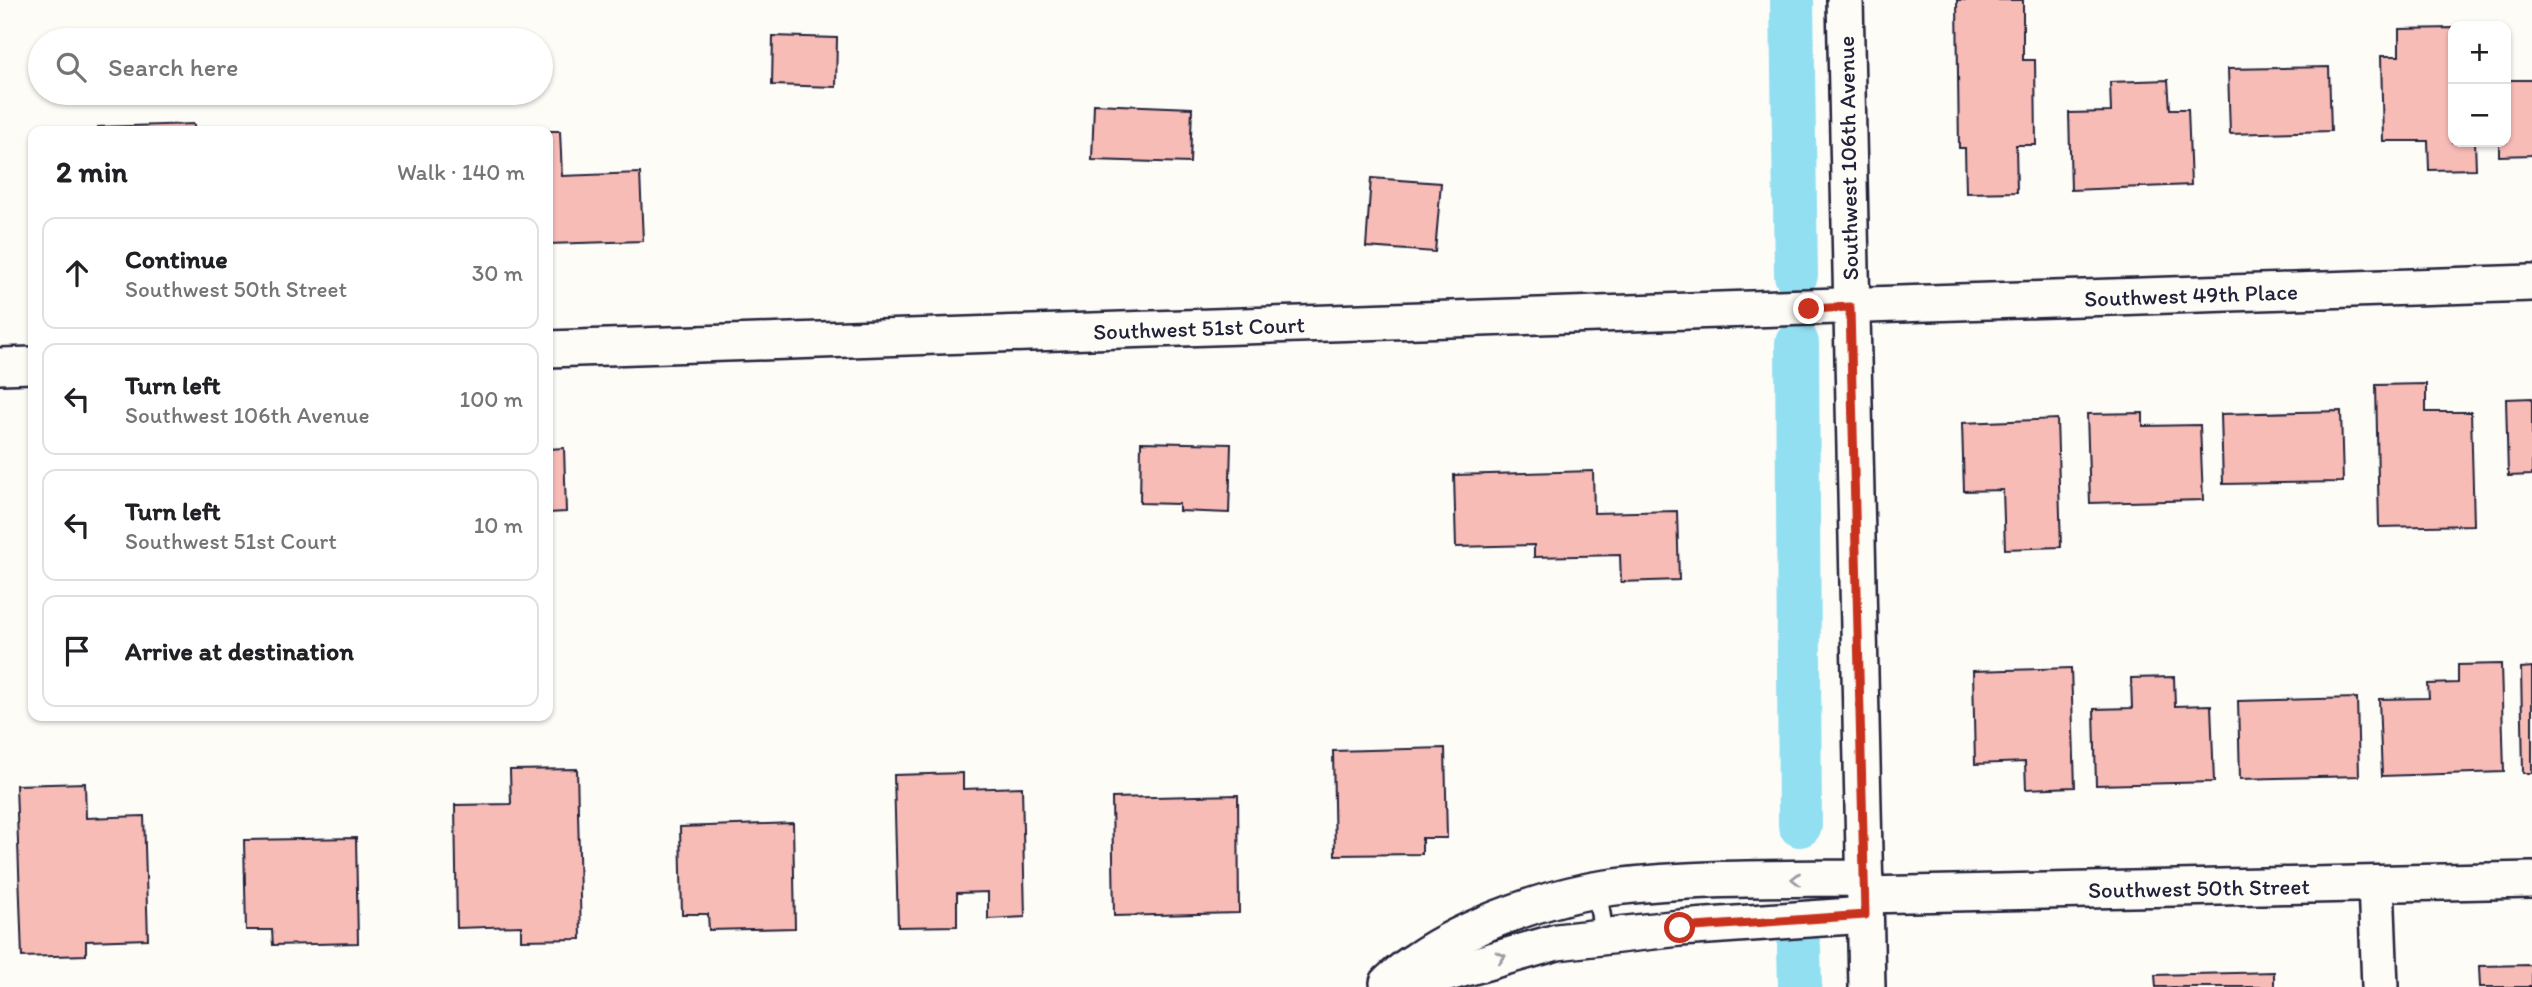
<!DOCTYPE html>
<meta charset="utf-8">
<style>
body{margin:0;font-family:Itim,sans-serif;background:#f2f2f2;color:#202124}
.controls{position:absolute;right:21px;top:21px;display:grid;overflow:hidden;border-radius:14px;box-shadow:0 2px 5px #0004}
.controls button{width:63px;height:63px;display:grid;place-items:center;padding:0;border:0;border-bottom:2px solid #e0e0e0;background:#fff;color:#202124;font:35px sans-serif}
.stop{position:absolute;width:21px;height:21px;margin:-16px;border:5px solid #c8321e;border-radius:50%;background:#fff}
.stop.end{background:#c8321e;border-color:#fff;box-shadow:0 2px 7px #0008}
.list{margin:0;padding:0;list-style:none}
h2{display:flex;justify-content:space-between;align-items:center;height:91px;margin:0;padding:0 28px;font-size:30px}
h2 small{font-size:23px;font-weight:400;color:#757577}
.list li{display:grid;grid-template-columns:46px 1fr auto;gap:21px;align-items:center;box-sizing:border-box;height:112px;margin:0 14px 14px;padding:0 14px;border:2px solid #e0e0e0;border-radius:14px}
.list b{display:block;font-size:26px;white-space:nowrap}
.list p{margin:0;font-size:23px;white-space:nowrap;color:#757577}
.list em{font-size:23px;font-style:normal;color:#757577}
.icon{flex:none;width:38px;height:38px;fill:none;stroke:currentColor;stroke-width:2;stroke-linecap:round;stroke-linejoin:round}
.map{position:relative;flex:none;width:2532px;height:987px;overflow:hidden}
.search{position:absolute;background:#fff;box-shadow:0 2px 5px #0004;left:28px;top:28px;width:525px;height:77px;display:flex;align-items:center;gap:18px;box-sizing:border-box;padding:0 24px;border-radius:38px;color:#757577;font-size:26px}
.panel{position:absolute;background:#fff;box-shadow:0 2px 5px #0004;left:28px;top:126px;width:525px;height:595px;border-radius:14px}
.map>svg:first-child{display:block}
</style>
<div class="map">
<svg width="2532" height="987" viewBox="0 0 2532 987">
<rect width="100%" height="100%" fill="#fdfcf7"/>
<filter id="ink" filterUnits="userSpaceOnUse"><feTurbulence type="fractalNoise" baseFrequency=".0143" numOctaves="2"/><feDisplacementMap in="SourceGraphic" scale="14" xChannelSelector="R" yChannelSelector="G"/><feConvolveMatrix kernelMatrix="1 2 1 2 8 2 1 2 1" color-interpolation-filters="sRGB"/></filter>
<g filter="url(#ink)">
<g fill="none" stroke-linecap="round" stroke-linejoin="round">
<g stroke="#92dff2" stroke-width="44">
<path d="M1792,0L1796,275"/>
<path d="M1797,343L1800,825"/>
<path d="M1799,947L1800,987"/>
</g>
</g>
<g fill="#f8bcb7" stroke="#22223b" stroke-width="2">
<path d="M1957,0H2023V60H2035L2036,145H2016L2017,192L1966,193L1965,148H1959Z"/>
<path d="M2453,28V142H2475L2476,169L2429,170L2428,141H2383L2381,56H2399V29Z"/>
<path d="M773,36L837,38L836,87L772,85Z"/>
<path d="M2329,67L2331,131L2230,134L2228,69Z"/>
<path d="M2168,80L2170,109H2188L2191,185L2071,190L2069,113L2111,112L2110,82Z"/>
<path d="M2506,80H2532V155L2499,156V142H2506Z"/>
<path d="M1094,104L1192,108L1190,163L1092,160Z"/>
<path d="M194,124V131H98V127Z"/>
<path d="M548,131H560L562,176L640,173L643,241L548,244Z"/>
<path d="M1371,178L1441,183L1435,252L1366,247Z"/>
<path d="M2426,384V412H2471L2474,525L2379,527L2376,385Z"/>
<path d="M2532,398V475L2508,476L2506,399Z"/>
<path d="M2341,411L2343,482L2223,484L2221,414Z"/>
<path d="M2143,413V426L2200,425L2203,500L2090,503L2087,414Z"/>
<path d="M2057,419L2061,547L2005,549L2003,490L1964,491L1962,423Z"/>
<path d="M1141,442L1231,444L1229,513L1179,511V504L1140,503Z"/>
<path d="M564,448L566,512L548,513V449Z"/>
<path d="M1593,471L1594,513L1677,511L1679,580L1621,582L1620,555L1534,557V545L1456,547L1454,475Z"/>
<path d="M2501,664L2504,772L2382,776L2379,699L2429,698L2428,684L2458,683V665Z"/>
<path d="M2532,667V773H2523L2521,668Z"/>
<path d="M2071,668L2075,787L2026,789L2025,762L1975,764L1973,671Z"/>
<path d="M2174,677L2175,706L2211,705L2214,782L2096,785L2094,709L2132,708L2131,678Z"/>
<path d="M2357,698L2359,776L2240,779L2238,701Z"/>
<path d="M1445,748L1447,838H1422V854L1335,855L1333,751Z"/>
<path d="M577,769L581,939L521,940V926L457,928L455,805L511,804L510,770Z"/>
<path d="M963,773V789L1022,787L1025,917L988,919V892L957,893V926L898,927L894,775Z"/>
<path d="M85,783L86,818L144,816L148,939L86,941V955L22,957L16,785Z"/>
<path d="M1238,795L1239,913L1114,916L1112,798Z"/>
<path d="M793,823L795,928L709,930L708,914H682L680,827Z"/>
<path d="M356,838L358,943L273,945L272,930H246L244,840Z"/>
<path d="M2532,965V987H2480L2479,966Z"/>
<path d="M2274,972V987H2156L2155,975Z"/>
</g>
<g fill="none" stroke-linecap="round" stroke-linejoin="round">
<g stroke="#22223b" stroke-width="23">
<path id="lane" d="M1597,890L1604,937"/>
</g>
<g stroke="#22223b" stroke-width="40">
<g id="street">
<path d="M1845,0L1867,987"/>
<path d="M548,349L2532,283"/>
<path d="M0,366L33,365"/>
<path d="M2376,884L2380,987"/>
<path d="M1865,895L2532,880"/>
<path d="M1392,982L1431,978L1557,942L1680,928L1865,915"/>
<path d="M1388,983C1397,975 1406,966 1417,960C1468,925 1554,894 1615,887C1698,877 1782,879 1865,878"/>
</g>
</g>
<use href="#lane" stroke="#fdfcf7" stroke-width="18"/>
<use href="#street" stroke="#fdfcf7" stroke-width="35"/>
</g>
<defs><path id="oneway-chevron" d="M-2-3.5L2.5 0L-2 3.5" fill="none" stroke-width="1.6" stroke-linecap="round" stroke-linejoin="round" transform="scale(1.75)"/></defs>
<g stroke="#9a9aa2">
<use href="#oneway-chevron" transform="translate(1796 879) rotate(180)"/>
<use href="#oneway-chevron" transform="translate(1501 957) rotate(-15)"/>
</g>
</g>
<g fill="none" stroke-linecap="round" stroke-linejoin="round" filter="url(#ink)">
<path stroke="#c8321e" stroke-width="9" d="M1680,928L1865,915L1850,307L1809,309"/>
</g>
<g text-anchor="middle" stroke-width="5" stroke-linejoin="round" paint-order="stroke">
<g font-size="23" fill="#22223b" stroke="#fdfcf7">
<text transform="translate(1848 158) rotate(-91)" y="8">Southwest 106th Avenue</text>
<text transform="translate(2191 295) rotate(-2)" y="8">Southwest 49th Place</text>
<text transform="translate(1199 328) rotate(-2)" y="8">Southwest 51st Court</text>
<text transform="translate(2199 888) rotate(-1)" y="8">Southwest 50th Street</text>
</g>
</g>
</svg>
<div class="controls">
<button>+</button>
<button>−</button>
</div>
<div class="stop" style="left:1680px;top:928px"></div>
<div class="stop end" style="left:1809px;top:309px"></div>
<div class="search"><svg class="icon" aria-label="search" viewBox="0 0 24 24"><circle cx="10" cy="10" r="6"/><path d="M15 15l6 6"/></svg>Search here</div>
<section class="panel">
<h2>2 min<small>Walk · 140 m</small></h2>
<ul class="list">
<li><svg class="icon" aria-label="ahead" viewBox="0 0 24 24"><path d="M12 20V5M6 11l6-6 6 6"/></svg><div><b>Continue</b><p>Southwest 50th Street</p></div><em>30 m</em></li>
<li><svg class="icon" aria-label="left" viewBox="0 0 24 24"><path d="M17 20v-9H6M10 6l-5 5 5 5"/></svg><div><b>Turn left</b><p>Southwest 106th Avenue</p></div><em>100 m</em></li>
<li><svg class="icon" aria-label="left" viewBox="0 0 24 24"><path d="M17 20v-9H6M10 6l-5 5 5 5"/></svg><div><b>Turn left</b><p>Southwest 51st Court</p></div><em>10 m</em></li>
<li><svg class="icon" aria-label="arrive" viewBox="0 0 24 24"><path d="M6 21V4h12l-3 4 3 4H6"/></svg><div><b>Arrive at destination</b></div></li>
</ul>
</section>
</div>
